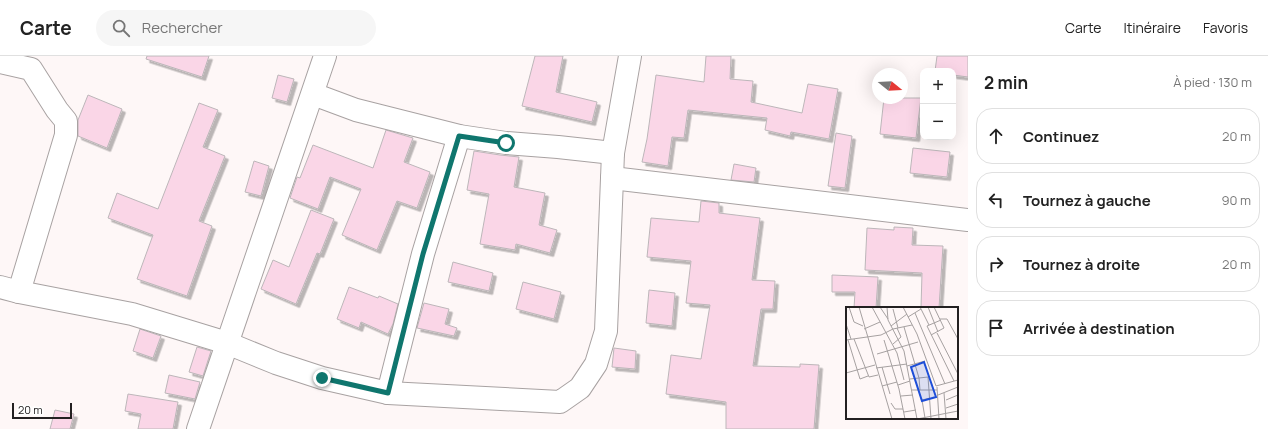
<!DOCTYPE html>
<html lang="fr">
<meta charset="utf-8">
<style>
body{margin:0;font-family:Manrope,sans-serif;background:#f6f6f6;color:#222}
.controls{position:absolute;right:12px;top:12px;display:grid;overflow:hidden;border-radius:8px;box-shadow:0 4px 16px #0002}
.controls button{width:36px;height:36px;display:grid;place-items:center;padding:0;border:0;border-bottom:1px solid #e0e0e0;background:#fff;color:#222;font:20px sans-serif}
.compass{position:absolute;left:872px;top:12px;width:36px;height:36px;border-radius:50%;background:#fff;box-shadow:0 4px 16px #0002;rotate:108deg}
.scale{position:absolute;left:12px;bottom:10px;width:60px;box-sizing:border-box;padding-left:4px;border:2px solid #232021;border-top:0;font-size:11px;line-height:14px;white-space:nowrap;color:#232021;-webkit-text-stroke:3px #fff;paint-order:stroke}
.stop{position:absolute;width:12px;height:12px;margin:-9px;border:3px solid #0f766e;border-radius:50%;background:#fff}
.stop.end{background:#0f766e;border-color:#fff;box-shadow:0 1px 4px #0008}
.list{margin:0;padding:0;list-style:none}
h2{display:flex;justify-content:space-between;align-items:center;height:52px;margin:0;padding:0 16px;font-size:17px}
h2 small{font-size:13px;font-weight:400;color:#767676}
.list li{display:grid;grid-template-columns:26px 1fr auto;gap:12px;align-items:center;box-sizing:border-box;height:56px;margin:0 8px 8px;padding:0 8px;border:1px solid #e0e0e0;border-radius:16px}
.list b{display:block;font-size:15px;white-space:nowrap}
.list em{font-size:13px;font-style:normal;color:#767676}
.icon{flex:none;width:22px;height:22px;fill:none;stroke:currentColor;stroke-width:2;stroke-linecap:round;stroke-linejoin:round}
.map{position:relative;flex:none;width:968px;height:373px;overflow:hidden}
header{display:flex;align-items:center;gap:24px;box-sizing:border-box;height:56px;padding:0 20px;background:#fff;border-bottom:1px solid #e0e0e0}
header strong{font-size:19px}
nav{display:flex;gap:22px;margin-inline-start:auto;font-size:14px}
.search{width:280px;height:36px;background:#f6f6f6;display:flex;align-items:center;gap:10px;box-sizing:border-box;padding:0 14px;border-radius:22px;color:#767676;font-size:15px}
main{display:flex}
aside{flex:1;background:#fff}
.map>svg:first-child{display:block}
</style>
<header>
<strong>Carte</strong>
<div class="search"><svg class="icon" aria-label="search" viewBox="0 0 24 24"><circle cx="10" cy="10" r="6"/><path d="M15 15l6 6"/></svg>Rechercher</div>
<nav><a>Carte</a><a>Itinéraire</a><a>Favoris</a></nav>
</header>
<main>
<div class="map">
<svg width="968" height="373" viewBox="0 0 968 373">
<defs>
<filter id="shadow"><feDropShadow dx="3.5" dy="3.5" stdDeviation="0" flood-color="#0004"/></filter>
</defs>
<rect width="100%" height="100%" fill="#fef7f7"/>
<g fill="#fad6e7" stroke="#bcb6b9" filter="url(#shadow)">
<path d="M147,0H209L202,21L146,3Z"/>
<path d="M535,0H563L556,36L597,46L592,66L522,50Z"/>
<path d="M706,0H731L730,23L753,25L751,46L802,57L808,28L838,33L829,83L791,76L790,80L765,74L767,62L688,54L684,82L672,81L668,110L642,106L647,83L656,19L704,26Z"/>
<path d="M937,0H968V21L953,19V15H935Z"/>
<path d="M278,19L294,23L287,46L272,42Z"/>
<path d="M88,39L122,53L107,92L78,80V64Z"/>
<path d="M884,42H921L916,82L880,78Z"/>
<path d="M199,47L218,54L203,91L225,100L199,165L212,170L187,240L137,223L153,179L108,162L117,137L158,153Z"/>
<path d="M386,74L413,82L404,106L430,116L417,152L397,145L377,194L342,179L361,133L330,121L318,153L290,142L297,121L300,122L313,89L373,112Z"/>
<path d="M836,77L852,80L845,132L828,130Z"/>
<path d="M913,92L950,96L947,121L910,117Z"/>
<path d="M474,95L500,99L519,101L514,131L545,137L539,169L557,174L550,197L516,188L515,194L480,188L489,138L467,134Z"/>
<path d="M254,105L269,110L261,140L245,136Z"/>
<path d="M734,108L756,112L754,126L731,124Z"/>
<path d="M701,145L719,147V157L760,162L752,224L775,225L773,253H761L753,310L800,311V308L819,309L814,373H726V346L666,338L671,299L701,303L710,249L686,247L691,205L647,201L651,162L699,166Z"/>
<path d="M311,154L334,163L320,198L317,197L296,248L261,233L273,204L289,211Z"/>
<path d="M894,171L913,172L912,189L943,190L939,252H921L922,217L865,214L867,172L894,174Z"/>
<path d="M453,206L493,217L489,235L448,226Z"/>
<path d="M832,219L878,221L876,252H854L855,236H832Z"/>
<path d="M523,226L561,236L554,263L516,253Z"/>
<path d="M349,231L378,242L379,240L398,248L393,268L388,278L361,266L359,272L337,263Z"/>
<path d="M649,234L675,237L672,270L646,267Z"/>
<path d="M424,247L449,253L445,268L457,272L454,280L417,272Z"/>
<path d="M140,273L161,280L153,302L133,295Z"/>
<path d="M197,291L211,295L203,320L189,316Z"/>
<path d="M614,292L636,295L635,313L612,311Z"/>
<path d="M169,319L200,326L195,343L165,337Z"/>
<path d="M128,338L178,346L173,373H138L141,358L125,355Z"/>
<path d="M55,354L74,358L70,373H50Z"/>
</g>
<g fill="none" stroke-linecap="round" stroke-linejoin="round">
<g stroke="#a8a2a2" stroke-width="24">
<g id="minor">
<path d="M0,6L31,13L57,54L66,65V79L19,236"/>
<path d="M313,38L356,54L459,80L506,87L558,91L613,97"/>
<path d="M612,122L968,164"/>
<path d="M0,231L19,236L132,258L227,287L276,307L322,322L388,337L560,346L580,332L596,308L606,275L613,97L630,0"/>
<path d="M388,337L423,198L459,80"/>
<path d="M198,373L325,0"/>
</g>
</g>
<use href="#minor" stroke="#fff" stroke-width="22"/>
</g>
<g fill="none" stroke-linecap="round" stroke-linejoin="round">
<path stroke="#0f766e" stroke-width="5" d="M322,322L388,337L423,198L459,80L506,87"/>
</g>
<g transform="translate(846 251)">
<rect width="112" height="112" fill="#fef7f7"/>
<path fill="none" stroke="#a6a1a1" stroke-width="1" d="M3,0L8,15L17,19M13,0L46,112M26,0L51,46L58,73M34,0L42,12M41,0L42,13L58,44L71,112M57,0L71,27L90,79L112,73M74,0L83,18M82,0L92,25M47,2L52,21M69,6L99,77M62,10L75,2M94,12H101L112,32M95,13L81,19L108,74M0,17L5,32M45,19L61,7M58,20L73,71M18,22L34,15M91,26L112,67M85,28L98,21L88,0M8,32L23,70L32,68M0,33L35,28L47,22L66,18M2,33L14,72L22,69M38,33L53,82L59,112M47,37L55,30L51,21M31,47L72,35M61,59L79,54M36,60L44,87M30,61L61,57M0,66L29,58M73,71L74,83M64,72L82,70L85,112M52,78L64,74M36,79L51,75M91,80L93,112M66,83H91M98,86L100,112M92,88L112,80M55,89L67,88M100,93L112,88M45,96L49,102H57M100,101L112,97M58,105L70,103M79,111L76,93L84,91M71,112L112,104"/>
<path fill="#1d4ed8" fill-opacity="0.15" stroke="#1d4ed8" stroke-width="2" d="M78,55L90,90L76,94L65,60Z"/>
<rect width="112" height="112" fill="none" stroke="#232021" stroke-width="2"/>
</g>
</svg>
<div class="controls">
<button>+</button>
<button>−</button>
</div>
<svg class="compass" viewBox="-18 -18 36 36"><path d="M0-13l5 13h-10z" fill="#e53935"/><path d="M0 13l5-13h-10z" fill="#767676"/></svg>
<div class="scale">20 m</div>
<div class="stop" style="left:506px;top:87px"></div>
<div class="stop end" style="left:322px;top:322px"></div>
</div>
<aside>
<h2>2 min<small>À pied · 130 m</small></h2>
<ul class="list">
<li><svg class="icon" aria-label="ahead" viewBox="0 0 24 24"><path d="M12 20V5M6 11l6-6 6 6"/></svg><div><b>Continuez</b></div><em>20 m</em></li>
<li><svg class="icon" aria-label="left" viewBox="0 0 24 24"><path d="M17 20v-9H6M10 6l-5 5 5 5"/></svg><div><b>Tournez à gauche</b></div><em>90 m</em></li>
<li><svg class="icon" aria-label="right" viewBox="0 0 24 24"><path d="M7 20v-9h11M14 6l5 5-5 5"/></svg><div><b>Tournez à droite</b></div><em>20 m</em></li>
<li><svg class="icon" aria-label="arrive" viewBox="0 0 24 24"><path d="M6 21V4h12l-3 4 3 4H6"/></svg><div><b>Arrivée à destination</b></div></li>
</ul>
</aside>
</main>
